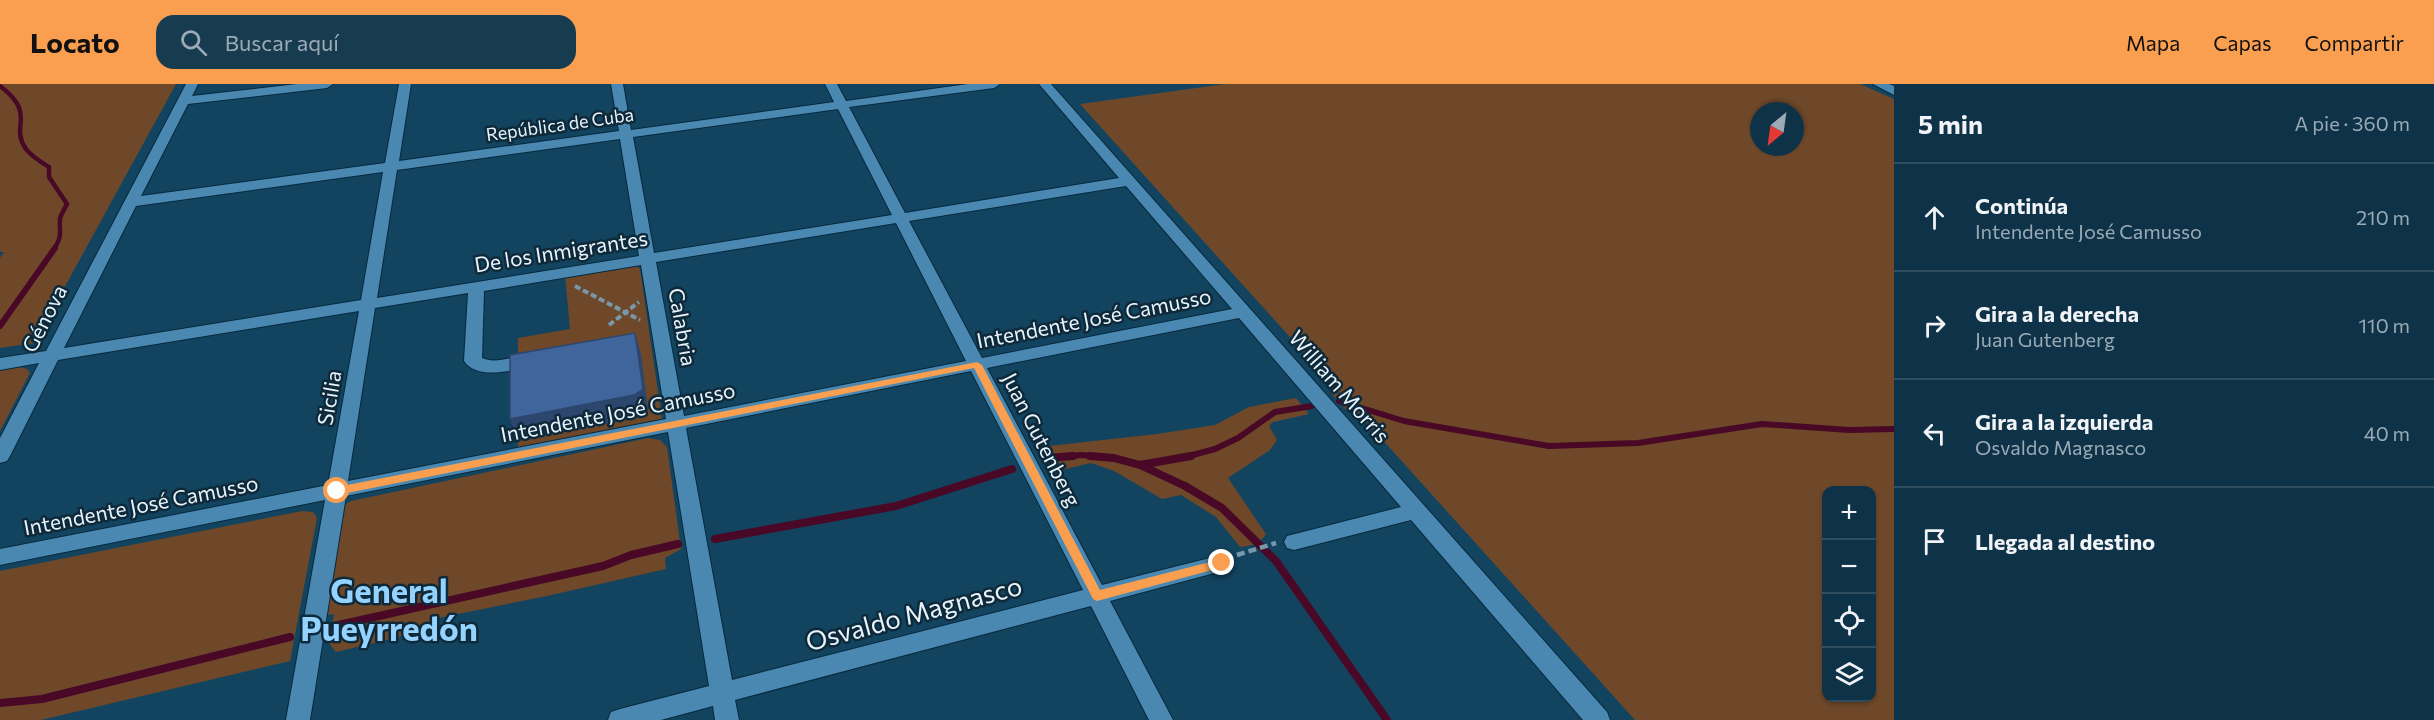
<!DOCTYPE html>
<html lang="es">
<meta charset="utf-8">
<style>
body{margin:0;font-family:Commissioner,sans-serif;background:#173b4f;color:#f1f3f6}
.controls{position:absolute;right:18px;bottom:18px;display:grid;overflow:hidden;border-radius:12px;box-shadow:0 2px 4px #0004}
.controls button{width:54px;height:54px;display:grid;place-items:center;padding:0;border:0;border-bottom:2px solid #2e4e60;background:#0e3348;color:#f1f3f6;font:30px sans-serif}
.compass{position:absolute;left:1750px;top:18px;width:54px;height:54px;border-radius:50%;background:#0e3348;box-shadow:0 2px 4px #0004;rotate:209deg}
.stop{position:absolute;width:18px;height:18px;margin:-14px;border:4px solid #fa9f4f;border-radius:50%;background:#fff}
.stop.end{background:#fa9f4f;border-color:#fff;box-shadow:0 2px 6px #0008}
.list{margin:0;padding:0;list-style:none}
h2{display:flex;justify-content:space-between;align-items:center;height:78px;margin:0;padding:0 24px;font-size:26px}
h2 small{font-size:20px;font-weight:400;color:#9baab4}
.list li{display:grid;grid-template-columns:39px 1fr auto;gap:18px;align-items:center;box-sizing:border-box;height:108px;padding:0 24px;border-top:2px solid #2e4e60}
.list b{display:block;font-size:22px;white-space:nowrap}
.list p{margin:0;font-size:20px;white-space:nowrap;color:#9baab4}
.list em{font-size:20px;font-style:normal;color:#9baab4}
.icon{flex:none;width:33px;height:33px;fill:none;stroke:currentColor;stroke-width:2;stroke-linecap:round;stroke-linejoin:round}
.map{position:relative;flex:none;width:1894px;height:636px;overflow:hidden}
header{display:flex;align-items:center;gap:36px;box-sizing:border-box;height:84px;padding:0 30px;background:#fa9f4f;color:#111}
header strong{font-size:28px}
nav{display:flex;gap:33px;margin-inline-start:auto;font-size:21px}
.search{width:420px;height:54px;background:#173b4f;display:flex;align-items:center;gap:15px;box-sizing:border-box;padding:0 21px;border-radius:18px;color:#9baab4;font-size:22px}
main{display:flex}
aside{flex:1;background:#0e3348}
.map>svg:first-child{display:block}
</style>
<header>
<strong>Locato</strong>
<div class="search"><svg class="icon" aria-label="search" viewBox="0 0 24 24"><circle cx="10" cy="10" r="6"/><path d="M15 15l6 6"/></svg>Buscar aquí</div>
<nav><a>Mapa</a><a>Capas</a><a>Compartir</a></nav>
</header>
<main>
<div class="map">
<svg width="1894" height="636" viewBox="0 0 1894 636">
<rect width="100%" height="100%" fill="#124460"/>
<g fill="#6e4829" fill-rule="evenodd">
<path d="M0,0H176L34,259L0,264V174L4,168H0Z"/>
<path d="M1225,0H1860L1894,15V636H1635L1361,332L1346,326L1330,308L1341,310L1080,20ZM1759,27H1795V63H1759ZM1826,406H1872V614H1826Z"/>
<path d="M634,180L640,185L662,335L518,369V357L640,333L648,326L640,270L518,292V254L570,245L565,191Z"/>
<path d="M20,283L27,285L30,289L0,347V286Z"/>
<path d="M1296,314L1309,330L1273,338L1269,342L1277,356L1270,366L1228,394L1266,450C1260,460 1251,462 1240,463L1216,433L1181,411L1162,415L1114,387L1091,379L1053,388L1040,363L1157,350L1215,341L1249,323Z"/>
<path d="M648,354L660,356L667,363L681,465L665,474L666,485L547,512L433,535L432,545L336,568L329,559L334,530L326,531L344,421L351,417Z"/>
<path d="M302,427L313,428L317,434L290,577L41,636H0V487Z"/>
</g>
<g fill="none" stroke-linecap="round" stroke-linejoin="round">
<path stroke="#490826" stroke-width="4.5" d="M0,2C38,31 9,41 26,65C32,73 41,78 49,83V93L67,120C65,124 61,130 60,135C59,149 63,151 54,165"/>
<g stroke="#490826" stroke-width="6">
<path d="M0,242L55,164"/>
<path d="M1339,317L1404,337L1549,362L1638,359L1762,340L1849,346L1894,345"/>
<path d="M1056,373L1082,371L1106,373"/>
<path d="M1185,373L1215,365L1238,354L1275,328L1312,322"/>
</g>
<g stroke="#490826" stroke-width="8">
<path d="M1090,372L1114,374L1140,381L1191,372"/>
<path d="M1047,374L1073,372"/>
<path d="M1140,381L1185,402L1222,424L1276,477L1387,636"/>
<path d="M715,455L896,422L1012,385"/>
<path d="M334,542L603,482L631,471L678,460"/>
<path d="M0,619L42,615L290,553"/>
</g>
<g stroke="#06293d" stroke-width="2">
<g id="minor">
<path d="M186,0H198L192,12L297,0H333L327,4L188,20L141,112L385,79L399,0H411L399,77L619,47L611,0H623L631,46L834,18L825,0H837L846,17L968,0H1000L994,4L849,23L905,129L1119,94L1039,0H1051L1607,628L1610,636H1583L1411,436L1294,466L1287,464L1284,458L1287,452L1401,423L1239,234L987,284L1102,501L1222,471L1229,473L1233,479L1229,485L1222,487L1110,517L1173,636H1149L1091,522L735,616L739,636H715L713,622L661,636H608L611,628L620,625L709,602L668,348L346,412L310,636H286L325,416L0,481V465L328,401L359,227L58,276L10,372L7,377L0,379V354L39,279L0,286V274L46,267ZM838,25L892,131L654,169L633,53ZM620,55L639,172L377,214L397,86ZM383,88L361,216L64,264L136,122ZM1126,102L1232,225L982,274L909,137ZM896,139L966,277L684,332L656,178ZM641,181L666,335L348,397L375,224L468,209L464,277C478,298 519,285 538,280L541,276L538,272C520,267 500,282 482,274L484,207ZM971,287L1083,506L732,596L686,344Z"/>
<path d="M1873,0H1889L1894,2V11Z"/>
</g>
</g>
<g stroke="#7797aa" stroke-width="4" stroke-dasharray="6 3" stroke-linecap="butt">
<path d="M575,202L640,236"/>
<path d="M609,241L639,218"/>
</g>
<path stroke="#7797aa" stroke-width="4.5" stroke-dasharray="8 4" stroke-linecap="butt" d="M1237,471L1276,459"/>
<use href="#minor" fill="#4a88b1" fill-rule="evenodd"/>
</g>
<path fill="#2d466d" d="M635,249L641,270L648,326L640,333L518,357L510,335Z"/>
<path fill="#40649c" stroke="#2d466d" stroke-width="1.5" d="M635,249L643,305L634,311L510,335V271Z"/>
<path fill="#fa9f4f" d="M977,278L982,281L1100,506L1222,475L1227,476V482L1097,517L1093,515L974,284L337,411L332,407L337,403Z"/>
<g text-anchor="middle" stroke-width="5" stroke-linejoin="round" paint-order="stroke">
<g font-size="18" fill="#e8f4fd" stroke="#0e2939">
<text transform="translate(560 41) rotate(-8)" y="6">República de Cuba</text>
</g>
<g font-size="21" fill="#e8f4fd" stroke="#0e2939">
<text transform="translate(561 168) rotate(-9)" y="7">De los Inmigrantes</text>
<text transform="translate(45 235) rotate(-63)" y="7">Génova</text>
<text transform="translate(1094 235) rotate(-11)" y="7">Intendente José Camusso</text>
<text transform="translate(682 243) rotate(80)" y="7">Calabria</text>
<text transform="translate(1339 303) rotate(49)" y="7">William Morris</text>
<text transform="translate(330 314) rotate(-80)" y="7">Sicilia</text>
<text transform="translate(618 329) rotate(-11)" y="7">Intendente José Camusso</text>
<text transform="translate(1041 356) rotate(63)" y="7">Juan Gutenberg</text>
<text transform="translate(141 422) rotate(-11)" y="7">Intendente José Camusso</text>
</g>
<g font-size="26" fill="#e8f4fd" stroke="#0e2939">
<text transform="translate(914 530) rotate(-15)" y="9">Osvaldo Magnasco</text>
</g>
<g font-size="33" font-weight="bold" fill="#94d3ff" stroke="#0e2939">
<text x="389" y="519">General<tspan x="389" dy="38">Pueyrredón</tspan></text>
</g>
</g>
</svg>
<div class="controls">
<button>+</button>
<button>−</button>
<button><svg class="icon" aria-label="locate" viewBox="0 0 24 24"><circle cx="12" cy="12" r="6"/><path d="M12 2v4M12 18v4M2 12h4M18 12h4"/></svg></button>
<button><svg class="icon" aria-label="layers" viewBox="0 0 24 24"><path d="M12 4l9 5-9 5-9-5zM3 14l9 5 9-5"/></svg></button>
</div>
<svg class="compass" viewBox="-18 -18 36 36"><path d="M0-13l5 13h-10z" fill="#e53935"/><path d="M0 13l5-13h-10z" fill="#9baab4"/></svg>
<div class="stop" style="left:337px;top:407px"></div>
<div class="stop end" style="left:1222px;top:479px"></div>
</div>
<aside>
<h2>5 min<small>A pie · 360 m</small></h2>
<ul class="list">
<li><svg class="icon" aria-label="ahead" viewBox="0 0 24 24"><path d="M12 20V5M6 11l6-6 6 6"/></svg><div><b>Continúa</b><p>Intendente José Camusso</p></div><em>210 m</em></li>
<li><svg class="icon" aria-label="right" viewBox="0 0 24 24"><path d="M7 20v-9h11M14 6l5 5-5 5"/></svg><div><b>Gira a la derecha</b><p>Juan Gutenberg</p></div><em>110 m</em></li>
<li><svg class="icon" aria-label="left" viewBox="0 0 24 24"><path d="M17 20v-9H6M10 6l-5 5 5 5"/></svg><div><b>Gira a la izquierda</b><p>Osvaldo Magnasco</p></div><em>40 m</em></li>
<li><svg class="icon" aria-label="arrive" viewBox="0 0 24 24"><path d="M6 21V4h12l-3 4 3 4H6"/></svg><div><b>Llegada al destino</b></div></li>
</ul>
</aside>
</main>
